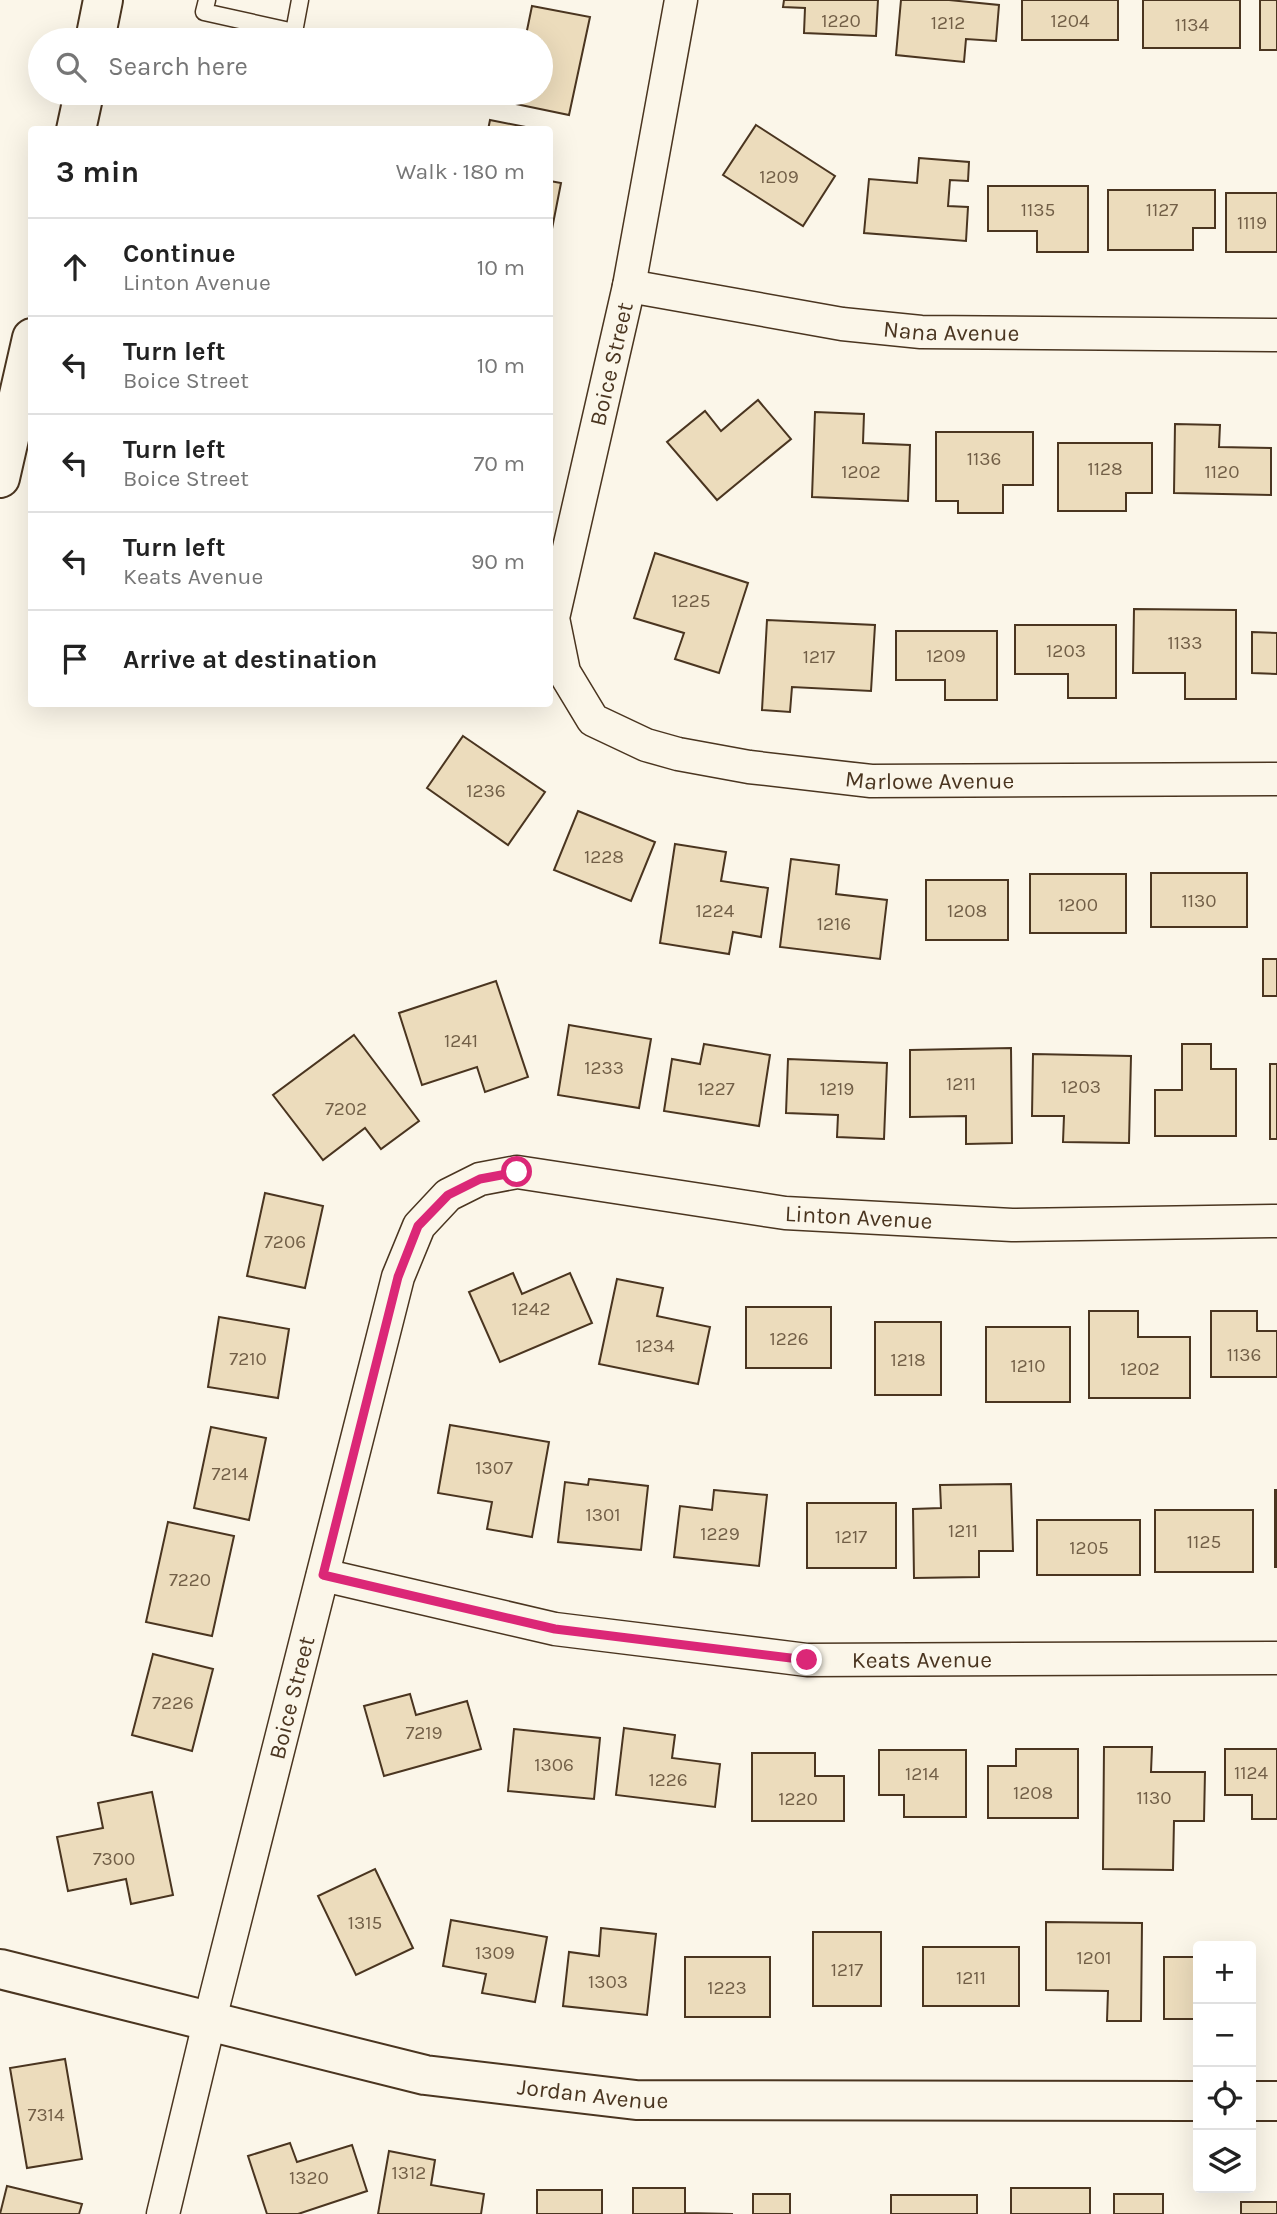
<!DOCTYPE html>
<meta charset="utf-8">
<style>
body{margin:0;font-family:Karla,sans-serif;background:#f6f6f6;color:#222}
.controls{position:absolute;right:21px;bottom:21px;display:grid;overflow:hidden;border-radius:7px;box-shadow:0 7px 28px #0002}
.controls button{width:63px;height:63px;display:grid;place-items:center;padding:0;border:0;border-bottom:2px solid #e0e0e0;background:#fff;color:#222;font:35px sans-serif}
.stop{position:absolute;width:21px;height:21px;margin:-16px;border:5px solid #db2777;border-radius:50%;background:#fff}
.stop.end{background:#db2777;border-color:#fff;box-shadow:0 2px 7px #0008}
.list{margin:0;padding:0;list-style:none}
h2{display:flex;justify-content:space-between;align-items:center;height:91px;margin:0;padding:0 28px;font-size:30px}
h2 small{font-size:23px;font-weight:400;color:#767676}
.list li{display:grid;grid-template-columns:46px 1fr auto;gap:21px;align-items:center;box-sizing:border-box;height:98px;padding:0 28px;border-top:2px solid #e0e0e0}
.list b{display:block;font-size:26px;white-space:nowrap}
.list p{margin:0;font-size:23px;white-space:nowrap;color:#767676}
.list em{font-size:23px;font-style:normal;color:#767676}
.icon{flex:none;width:38px;height:38px;fill:none;stroke:currentColor;stroke-width:2;stroke-linecap:round;stroke-linejoin:round}
.map{position:relative;flex:none;width:1277px;height:2214px;overflow:hidden}
.search{position:absolute;background:#fff;box-shadow:0 7px 28px #0002;left:28px;top:28px;width:525px;height:77px;display:flex;align-items:center;gap:18px;box-sizing:border-box;padding:0 24px;border-radius:38px;color:#767676;font-size:26px}
.panel{position:absolute;background:#fff;box-shadow:0 7px 28px #0002;left:28px;top:126px;width:525px;height:581px;border-radius:7px}
.map>svg:first-child{display:block}
</style>
<div class="map">
<svg width="1277" height="2214" viewBox="0 0 1277 2214">
<rect width="100%" height="100%" fill="#fbf6e9"/>
<g fill="#ecdcbc" stroke="#4a3520" stroke-width="2">
<path d="M784,0H878L876,36L804,33L805,8L783,7Z"/>
<path d="M901,0H949L999,5L996,41L966,39L964,62L896,55Z"/>
<rect x="1022" y="0" width="96" height="40"/>
<rect x="1143" y="0" width="97" height="48"/>
<rect x="1260" y="0" width="17" height="50"/>
<path d="M532,6L590,17L569,115L511,103L514,93H541V40H525Z"/>
<path d="M490,120L541,130H488Z"/>
<path d="M756,125L835,176L803,226L723,175Z"/>
<path d="M919,158L969,162L968,181L950,180L948,206L968,207L966,241L864,233L869,179L917,183Z"/>
<path d="M550,181L561,183L552,229H550Z"/>
<path d="M988,186H1088V252H1037V231H988Z"/>
<path d="M1108,190H1215V228H1193V250H1108Z"/>
<rect x="1226" y="193" width="51" height="59"/>
<path d="M758,400L791,439L717,500L667,442L705,411L721,431Z"/>
<path d="M815,412L864,414L863,443L910,445L908,501L812,497Z"/>
<path d="M1175,424L1220,425L1219,447L1271,448V495L1174,493Z"/>
<path d="M936,432H1033V485H1003V513H958V501H936Z"/>
<path d="M1058,443H1152V493H1126V511H1058Z"/>
<path d="M655,553L748,583L719,673L675,659L684,633L634,618Z"/>
<path d="M1134,609L1236,610V699H1185V673H1133Z"/>
<path d="M767,620L875,625L871,691L792,687L790,712L762,710Z"/>
<path d="M1015,625H1116V698H1068V674H1015Z"/>
<path d="M896,631H997V700H945V680H896Z"/>
<path d="M1252,632L1277,633V674L1252,673Z"/>
<path d="M463,736L545,792L508,845L427,788Z"/>
<path d="M578,811L655,842L631,901L554,870Z"/>
<path d="M675,844L726,852L721,881L768,888L761,937L733,932L729,954L660,943Z"/>
<path d="M791,859L839,865L836,894L887,900L880,959L780,947Z"/>
<rect x="1151" y="873" width="96" height="54"/>
<rect x="1030" y="874" width="96" height="59"/>
<rect x="926" y="880" width="82" height="60"/>
<rect x="1263" y="959" width="14" height="37"/>
<path d="M496,981L528,1077L485,1092L477,1067L422,1085L399,1013Z"/>
<path d="M569,1025L651,1039L639,1108L558,1095Z"/>
<path d="M354,1035L419,1121L381,1149L365,1128L323,1160L273,1095Z"/>
<path d="M704,1044L770,1055L759,1126L664,1111L672,1059L700,1064Z"/>
<path d="M1182,1044H1211V1069H1236V1136H1155V1090H1182Z"/>
<path d="M1011,1048L1012,1143L966,1144V1116L910,1117V1050Z"/>
<path d="M1033,1054L1131,1056L1129,1143L1063,1142L1064,1116H1032Z"/>
<path d="M788,1059L887,1063L884,1139L837,1137L838,1115L786,1113Z"/>
<rect x="1270" y="1064" width="7" height="75"/>
<path d="M265,1193L323,1206L305,1288L247,1276Z"/>
<path d="M513,1273L522,1294L570,1273L592,1323L500,1362L469,1292Z"/>
<path d="M617,1279L663,1288L657,1316L710,1327L698,1384L599,1364Z"/>
<rect x="746" y="1307" width="85" height="61"/>
<path d="M1089,1311H1138V1337H1190V1398H1089Z"/>
<path d="M1211,1311H1257V1331H1277V1377H1211Z"/>
<path d="M219,1317L289,1329L278,1398L208,1387Z"/>
<rect x="875" y="1322" width="66" height="73"/>
<rect x="986" y="1327" width="84" height="75"/>
<path d="M450,1425L549,1442L532,1537L487,1529L492,1502L438,1493Z"/>
<path d="M211,1427L266,1438L249,1520L194,1508Z"/>
<path d="M589,1479L648,1486L641,1550L558,1542L565,1482L588,1485Z"/>
<path d="M1011,1484L1013,1551H979V1577L914,1578L913,1509L941,1508L940,1485Z"/>
<path d="M714,1490L767,1495L759,1566L674,1557L680,1506L712,1510Z"/>
<rect x="1275" y="1490" width="2" height="77"/>
<rect x="807" y="1503" width="89" height="65"/>
<rect x="1155" y="1510" width="98" height="62"/>
<rect x="1037" y="1520" width="103" height="55"/>
<path d="M168,1522L234,1536L212,1636L146,1622Z"/>
<path d="M153,1654L213,1669L192,1751L132,1735Z"/>
<path d="M410,1694L416,1715L467,1701L481,1749L384,1776L364,1706Z"/>
<path d="M624,1728L675,1735L672,1758L720,1764L715,1807L616,1795Z"/>
<path d="M514,1729L600,1738L594,1799L508,1791Z"/>
<path d="M1104,1747H1152L1151,1772H1205L1204,1821H1174L1173,1870L1103,1869Z"/>
<path d="M1016,1749H1078V1818H988V1766H1016Z"/>
<path d="M1225,1749H1277V1819H1252V1795H1225Z"/>
<path d="M879,1750H966V1817H904V1795H879Z"/>
<path d="M752,1753H815V1776H844V1821H752Z"/>
<path d="M152,1792L173,1895L131,1904L126,1879L68,1891L57,1837L103,1828L98,1803Z"/>
<path d="M375,1869L413,1948L356,1975L318,1896Z"/>
<path d="M451,1920L547,1937L535,2002L482,1993L486,1974L443,1966Z"/>
<path d="M1046,1922L1142,1923L1141,2021H1107L1108,1991L1046,1990Z"/>
<path d="M601,1928L656,1934L647,2015L563,2006L569,1952L599,1956Z"/>
<rect x="813" y="1932" width="68" height="74"/>
<rect x="923" y="1947" width="96" height="59"/>
<rect x="685" y="1957" width="85" height="60"/>
<rect x="1164" y="1957" width="34" height="62"/>
<path d="M65,2059L82,2159L27,2168L10,2068Z"/>
<path d="M290,2143L297,2162L352,2145L367,2191L298,2214H267L248,2156Z"/>
<path d="M389,2151L435,2160L431,2185L484,2194L481,2214H378Z"/>
<path d="M7,2186L82,2204L79,2214H0Z"/>
<path d="M633,2188H685V2213L733,2214H633Z"/>
<rect x="1011" y="2188" width="79" height="26"/>
<rect x="537" y="2190" width="65" height="24"/>
<rect x="753" y="2194" width="37" height="20"/>
<rect x="1114" y="2194" width="49" height="20"/>
<rect x="891" y="2195" width="86" height="19"/>
<rect x="1241" y="2202" width="36" height="12"/>
</g>
<g fill="none" stroke-linecap="round" stroke-linejoin="round">
<g stroke="#4a3520" stroke-width="19">
<path id="lane" d="M207,0L204,12L294,32L300,0"/>
</g>
<g stroke="#4a3520" stroke-width="35">
<g id="street">
<path id="s1" d="M681,0L629,286L553,618L564,672L593,720L646,745L678,754L749,767L871,781L1277,779"/>
<path id="s2" d="M629,286L842,324L921,332L1277,335"/>
<path id="s3" d="M323,1575L555,1629L807,1660L1277,1658"/>
<path id="s4" d="M163,2214L209,2023L398,1277L419,1226L448,1195L480,1179L517,1172L785,1213L1012,1225L1277,1221"/>
</g>
</g>
<g stroke="#4a3520" stroke-width="42">
<g id="secondary">
<path d="M95,40L103,0"/>
<path d="M76,130L84,93"/>
<path d="M0,478L32,338"/>
<path id="s5" d="M0,1969L425,2075L636,2100L1198,2101"/>
<path d="M1251,2101H1277"/>
</g>
</g>
<use href="#lane" stroke="#fbf6e9" stroke-width="16"/>
<use href="#street" stroke="#fbf6e9" stroke-width="32"/>
<use href="#secondary" stroke="#fbf6e9" stroke-width="38"/>
</g>
<g fill="none" stroke-linecap="round" stroke-linejoin="round">
<path stroke="#db2777" stroke-width="9" d="M517,1172L480,1179L448,1195L418,1226L398,1277L323,1575L555,1629L807,1660"/>
</g>
<g text-anchor="middle" stroke-width="5" stroke-linejoin="round" paint-order="stroke">
<g font-size="19" fill="#725f47">
<text x="841" y="27">1220</text>
<text x="1070" y="27">1204</text>
<text x="948" y="29">1212</text>
<text x="1192" y="31">1134</text>
<text x="779" y="183">1209</text>
<text x="1038" y="216">1135</text>
<text x="1162" y="216">1127</text>
<text x="1252" y="229">1119</text>
<text x="984" y="465">1136</text>
<text x="1105" y="475">1128</text>
<text x="861" y="478">1202</text>
<text x="1222" y="478">1120</text>
<text x="691" y="607">1225</text>
<text x="1185" y="649">1133</text>
<text x="1066" y="657">1203</text>
<text x="946" y="662">1209</text>
<text x="819" y="663">1217</text>
<text x="486" y="797">1236</text>
<text x="604" y="863">1228</text>
<text x="1199" y="907">1130</text>
<text x="1078" y="911">1200</text>
<text x="715" y="917">1224</text>
<text x="967" y="917">1208</text>
<text x="834" y="930">1216</text>
<text x="461" y="1047">1241</text>
<text x="604" y="1074">1233</text>
<text x="961" y="1090">1211</text>
<text x="1081" y="1093">1203</text>
<text x="716" y="1095">1227</text>
<text x="837" y="1095">1219</text>
<text x="346" y="1115">7202</text>
<text x="285" y="1248">7206</text>
<text x="531" y="1315">1242</text>
<text x="789" y="1345">1226</text>
<text x="655" y="1352">1234</text>
<text x="1244" y="1361">1136</text>
<text x="248" y="1365">7210</text>
<text x="908" y="1366">1218</text>
<text x="1028" y="1372">1210</text>
<text x="1140" y="1375">1202</text>
<text x="494" y="1474">1307</text>
<text x="230" y="1480">7214</text>
<text x="603" y="1521">1301</text>
<text x="963" y="1537">1211</text>
<text x="720" y="1540">1229</text>
<text x="851" y="1543">1217</text>
<text x="1204" y="1548">1125</text>
<text x="1089" y="1554">1205</text>
<text x="190" y="1586">7220</text>
<text x="173" y="1709">7226</text>
<text x="424" y="1739">7219</text>
<text x="554" y="1771">1306</text>
<text x="1251" y="1779">1124</text>
<text x="922" y="1780">1214</text>
<text x="668" y="1786">1226</text>
<text x="1033" y="1799">1208</text>
<text x="1154" y="1804">1130</text>
<text x="798" y="1805">1220</text>
<text x="114" y="1865">7300</text>
<text x="365" y="1929">1315</text>
<text x="495" y="1959">1309</text>
<text x="1094" y="1964">1201</text>
<text x="847" y="1976">1217</text>
<text x="971" y="1984">1211</text>
<text x="608" y="1988">1303</text>
<text x="727" y="1994">1223</text>
<text x="46" y="2121">7314</text>
<text x="409" y="2179">1312</text>
<text x="309" y="2184">1320</text>
</g>
<g font-size="23" fill="#4a3520" stroke="#fbf6e9">
<text dy="8" stroke="none"><textPath href="#s2" startOffset="326">Nana Avenue</textPath></text>
<text transform="translate(611 364) rotate(-77)" y="8">Boice Street</text>
<text dy="8" stroke="none"><textPath href="#s1" startOffset="1088">Marlowe Avenue</textPath></text>
<text dy="8" stroke="none"><textPath href="#s4" startOffset="1482">Linton Avenue</textPath></text>
<text dy="8" stroke="none"><textPath href="#s3" startOffset="607">Keats Avenue</textPath></text>
<text dy="8" stroke="none"><textPath href="#s4" startOffset="532">Boice Street</textPath></text>
<text dy="8" stroke="none"><textPath href="#s5" startOffset="607">Jordan Avenue</textPath></text>
</g>
</g>
</svg>
<div class="controls">
<button>+</button>
<button>−</button>
<button><svg class="icon" aria-label="locate" viewBox="0 0 24 24"><circle cx="12" cy="12" r="6"/><path d="M12 2v4M12 18v4M2 12h4M18 12h4"/></svg></button>
<button><svg class="icon" aria-label="layers" viewBox="0 0 24 24"><path d="M12 4l9 5-9 5-9-5zM3 14l9 5 9-5"/></svg></button>
</div>
<div class="stop" style="left:517px;top:1172px"></div>
<div class="stop end" style="left:807px;top:1660px"></div>
<div class="search"><svg class="icon" aria-label="search" viewBox="0 0 24 24"><circle cx="10" cy="10" r="6"/><path d="M15 15l6 6"/></svg>Search here</div>
<section class="panel">
<h2>3 min<small>Walk · 180 m</small></h2>
<ul class="list">
<li><svg class="icon" aria-label="ahead" viewBox="0 0 24 24"><path d="M12 20V5M6 11l6-6 6 6"/></svg><div><b>Continue</b><p>Linton Avenue</p></div><em>10 m</em></li>
<li><svg class="icon" aria-label="left" viewBox="0 0 24 24"><path d="M17 20v-9H6M10 6l-5 5 5 5"/></svg><div><b>Turn left</b><p>Boice Street</p></div><em>10 m</em></li>
<li><svg class="icon" aria-label="left" viewBox="0 0 24 24"><path d="M17 20v-9H6M10 6l-5 5 5 5"/></svg><div><b>Turn left</b><p>Boice Street</p></div><em>70 m</em></li>
<li><svg class="icon" aria-label="left" viewBox="0 0 24 24"><path d="M17 20v-9H6M10 6l-5 5 5 5"/></svg><div><b>Turn left</b><p>Keats Avenue</p></div><em>90 m</em></li>
<li><svg class="icon" aria-label="arrive" viewBox="0 0 24 24"><path d="M6 21V4h12l-3 4 3 4H6"/></svg><div><b>Arrive at destination</b></div></li>
</ul>
</section>
</div>
